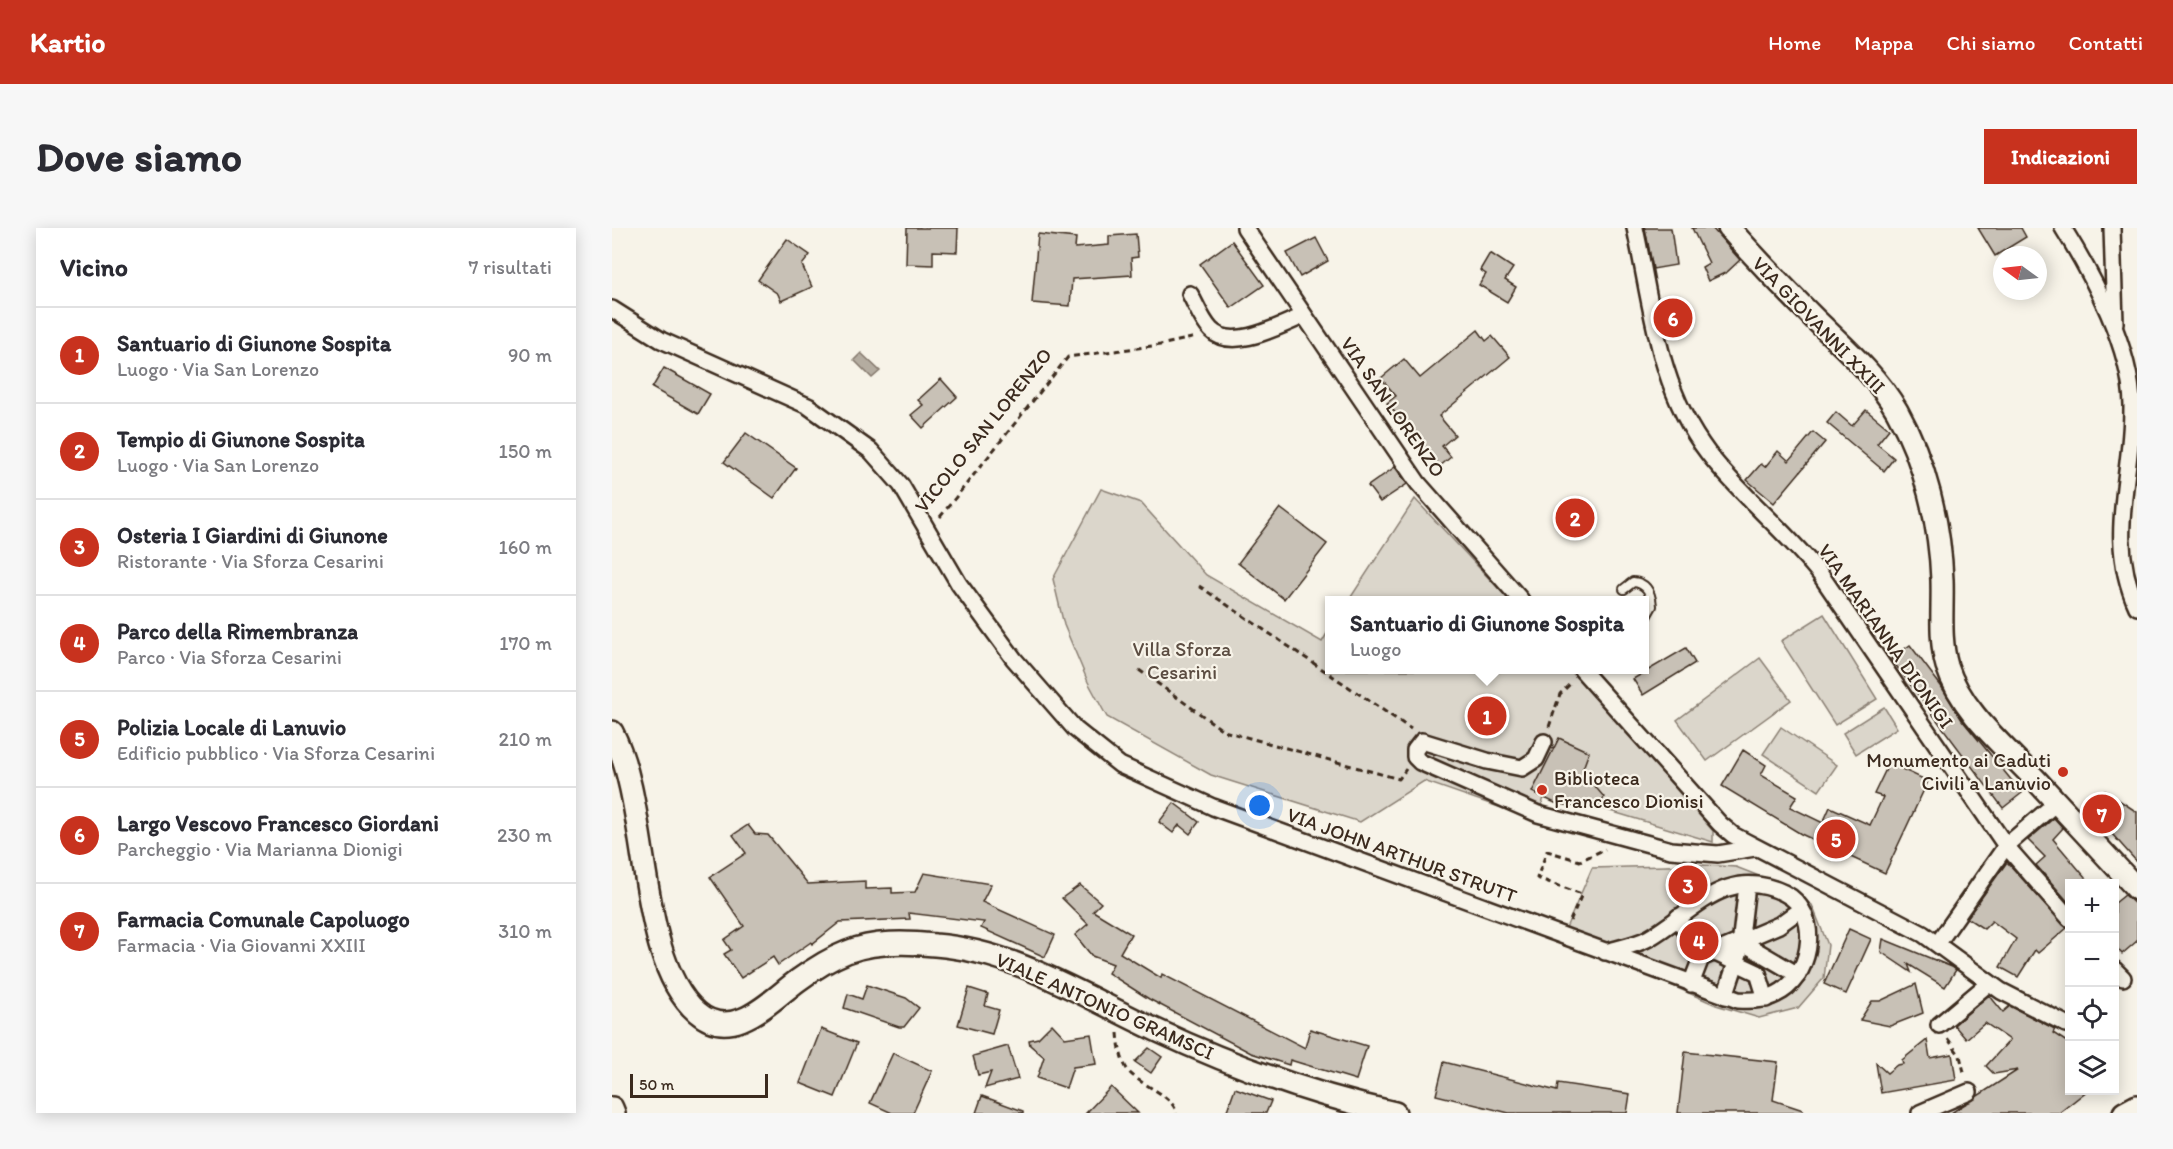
<!DOCTYPE html>
<html lang="it">
<meta charset="utf-8">
<style>
body{margin:0;font-family:Itim,sans-serif;background:#f7f7f7;color:#2b2b33}
.controls{position:absolute;right:18px;bottom:18px;display:grid;overflow:hidden;border-radius:0px;box-shadow:0 3px 15px #0003}
.controls button{width:54px;height:54px;display:grid;place-items:center;padding:0;border:0;border-bottom:2px solid #e1e1e2;background:#fff;color:#2b2b33;font:30px sans-serif}
.compass{position:absolute;left:1381px;top:18px;width:54px;height:54px;border-radius:50%;background:#fff;box-shadow:0 3px 15px #0003;rotate:285deg}
.scale{position:absolute;left:18px;bottom:15px;width:138px;box-sizing:border-box;padding-left:6px;border:3px solid #3b2a1e;border-top:0;font-size:16px;line-height:21px;white-space:nowrap;color:#3b2a1e;-webkit-text-stroke:4px #f7f3e8;paint-order:stroke}
.you{position:absolute;left:648px;top:578px;width:21px;height:21px;margin:-15px;border:4px solid #fff;border-radius:50%;background:#1a73e8;box-shadow:0 0 0 9px #1a73e833}
.badge{display:grid;place-items:center;width:39px;height:39px;border-radius:50%;background:#c8321e;color:#fff;font-size:20px;font-weight:700}
.pin{position:absolute;translate:-50% -50%;border:3px solid #fff;box-shadow:0 2px 6px #0006}
.popup{position:absolute;left:713px;top:368px;width:324px;height:78px;box-sizing:border-box;display:grid;place-content:center;border-radius:0px;background:#fff;filter:drop-shadow(0 2px 4px #0005);font-size:20px;white-space:nowrap;color:#7c7c81}
.popup b{font-size:22px;color:#2b2b33}
.popup::after{content:'';position:absolute;left:50%;top:100%;margin-left:-12px;border:12px solid transparent;border-top-color:#fff}
.list{margin:0;padding:0;list-style:none}
h2{display:flex;justify-content:space-between;align-items:center;height:78px;margin:0;padding:0 24px;font-size:26px}
h2 small{font-size:20px;font-weight:400;color:#7c7c81}
.list li{display:grid;grid-template-columns:39px 1fr auto;gap:18px;align-items:center;box-sizing:border-box;height:96px;padding:0 24px;border-top:2px solid #e1e1e2}
.list b{display:block;font-size:22px;white-space:nowrap}
.list p{margin:0;font-size:20px;white-space:nowrap;color:#7c7c81}
.list em{font-size:20px;font-style:normal;color:#7c7c81}
.icon{flex:none;width:33px;height:33px;fill:none;stroke:currentColor;stroke-width:2;stroke-linecap:round;stroke-linejoin:round}
.map{position:relative;flex:none;width:1525px;height:885px;overflow:hidden;border-radius:0px}
header{display:flex;align-items:center;gap:36px;box-sizing:border-box;height:84px;padding:0 30px;background:#c8321e;color:#fff}
header strong{font-size:28px}
nav{display:flex;gap:33px;margin-inline-start:auto;font-size:21px}
.intro{display:flex;align-items:center;justify-content:space-between;box-sizing:border-box;height:144px;padding:0 36px}
h1{margin:0;font-size:42px}
.button{padding:15px 27px;border-radius:0px;background:#c8321e;color:#fff;font-size:21px;font-weight:700}
main{display:flex;gap:36px;padding:0 36px}
aside{flex:1;background:#fff;border-radius:0px;box-shadow:0 3px 15px #0003}
.map>svg:first-child{display:block}
</style>
<header>
<strong>Kartio</strong>
<nav><a>Home</a><a>Mappa</a><a>Chi siamo</a><a>Contatti</a></nav>
</header>
<div class="intro"><h1>Dove siamo</h1><a class="button">Indicazioni</a></div>
<main>
<aside>
<h2>Vicino<small>7 risultati</small></h2>
<ul class="list">
<li><span class="badge">1</span><div><b>Santuario di Giunone Sospita</b><p>Luogo · Via San Lorenzo</p></div><em>90 m</em></li>
<li><span class="badge">2</span><div><b>Tempio di Giunone Sospita</b><p>Luogo · Via San Lorenzo</p></div><em>150 m</em></li>
<li><span class="badge">3</span><div><b>Osteria I Giardini di Giunone</b><p>Ristorante · Via Sforza Cesarini</p></div><em>160 m</em></li>
<li><span class="badge">4</span><div><b>Parco della Rimembranza</b><p>Parco · Via Sforza Cesarini</p></div><em>170 m</em></li>
<li><span class="badge">5</span><div><b>Polizia Locale di Lanuvio</b><p>Edificio pubblico · Via Sforza Cesarini</p></div><em>210 m</em></li>
<li><span class="badge">6</span><div><b>Largo Vescovo Francesco Giordani</b><p>Parcheggio · Via Marianna Dionigi</p></div><em>230 m</em></li>
<li><span class="badge">7</span><div><b>Farmacia Comunale Capoluogo</b><p>Farmacia · Via Giovanni XXIII</p></div><em>310 m</em></li>
</ul>
</aside>
<div class="map">
<svg width="1525" height="885" viewBox="0 0 1525 885">
<rect width="100%" height="100%" fill="#f7f3e8"/>
<filter id="ink" filterUnits="userSpaceOnUse"><feTurbulence type="fractalNoise" baseFrequency=".0167" numOctaves="2"/><feDisplacementMap in="SourceGraphic" scale="12" xChannelSelector="R" yChannelSelector="G"/><feConvolveMatrix kernelMatrix="1 2 1 2 8 2 1 2 1" color-interpolation-filters="sRGB"/></filter>
<g filter="url(#ink)">
<g fill="#dbd6cb" stroke="#8b8074" stroke-width="1.5">
<path d="M489,261L529,275L594,347L710,414L717,402L718,442H962L1101,603V614L988,580L965,579L932,570L924,592L812,553L748,594L599,547L495,489L476,454L452,397L441,351Z"/>
<path d="M803,271L897,372H737Z"/>
<path d="M1212,386L1265,471L1223,497L1169,413Z"/>
<path d="M1148,430L1179,472L1095,533L1065,492Z"/>
<path d="M1272,479L1285,500L1244,526L1231,505Z"/>
<path d="M1169,499L1225,537L1207,563L1151,526Z"/>
<path d="M1091,637L1124,639L1170,657L1200,677L1216,717L1212,750L1186,780L1147,790L1104,777L950,709L980,640Z"/>
</g>
<path fill="#b4aca0" stroke="#84786c" stroke-width="1.5" d="M249,125L268,143L260,150L242,132Z"/>
<g fill="#c8c1b6" stroke="#3b2a1e" stroke-width="1.5">
<path d="M295,0H346L345,24L321,23V37L294,36Z"/>
<path d="M1033,0H1059L1064,37L1041,41Z"/>
<path d="M1080,0H1100L1128,32L1115,44L1096,53L1090,39L1097,35Z"/>
<path d="M1366,0H1409L1414,9L1383,28Z"/>
<path d="M426,6L464,10L463,20L497,17V8L524,6L526,29L519,30L520,47L460,51L458,78L420,75Z"/>
<path d="M704,10L716,33L688,49L675,25Z"/>
<path d="M175,11L198,27L190,37L200,59L169,73L166,66L146,52Z"/>
<path d="M620,13L652,57L619,80L588,36Z"/>
<path d="M878,25L901,40L893,52L904,59L895,74L867,57L874,46L868,42Z"/>
<path d="M866,102L874,113L880,108L898,129L827,188L843,207L830,218L839,229L828,238L775,175L784,168L769,150L792,131L808,150Z"/>
<path d="M52,140L98,166L86,186L40,160Z"/>
<path d="M329,151L345,169L311,200L299,187L311,177L306,172Z"/>
<path d="M1254,182L1277,201L1265,216L1282,230L1272,243L1215,195L1224,184L1240,198Z"/>
<path d="M1201,204L1213,214L1162,275L1135,252L1149,236L1153,239L1166,223L1177,233Z"/>
<path d="M134,205L184,240L162,270L112,234Z"/>
<path d="M783,239L795,256L768,274L756,258Z"/>
<path d="M668,280L715,316L672,371L626,335Z"/>
<path d="M1298,417L1329,458L1350,492L1410,565L1391,580L1279,431Z"/>
<path d="M1074,420L1083,435L1031,467L1021,451Z"/>
<path d="M947,510L977,524L970,543L992,569L987,580L965,579L943,575L920,564Z"/>
<path d="M1131,522L1154,537L1149,547L1185,568L1178,579L1211,595L1218,579L1258,597L1271,569L1262,566L1277,535L1316,553L1273,645L1189,606L1110,558Z"/>
<path d="M1493,563L1525,584V634L1476,579Z"/>
<path d="M562,575L587,594L578,606L567,597L561,605L547,594Z"/>
<path d="M1442,590L1451,600L1441,611L1479,656H1458V676L1424,637L1433,629L1416,612Z"/>
<path d="M136,597L143,606L156,607L196,656L253,653V661L280,660V665L303,664L312,645L379,656L370,674L443,707L433,729L369,700L372,694L297,685L298,691L228,694L200,716L199,714L166,737L161,729L129,750L112,726L119,722L112,712L132,698L98,649L134,625L121,607Z"/>
<path d="M1395,634L1455,700L1426,725L1423,722L1406,749L1388,739L1404,711L1380,693L1372,701L1355,690Z"/>
<path d="M1082,643L1089,658L1071,667L1064,652Z"/>
<path d="M468,657L489,675L481,683L519,706L508,725L549,750L550,746L693,820L698,801L755,818L744,852L678,832L677,837L639,825L537,771L496,745L501,736L480,728L463,707L476,696L450,670Z"/>
<path d="M1513,667L1525,678V713L1510,726L1503,718V675Z"/>
<path d="M1237,701L1259,711L1234,766L1212,756Z"/>
<path d="M1271,711L1340,739L1344,742L1333,759L1296,736L1299,744L1269,724Z"/>
<path d="M1304,756L1311,785L1278,798L1248,792L1260,773H1268Z"/>
<path d="M255,757L294,770L307,780L292,799H287L232,780L236,766L250,771Z"/>
<path d="M357,760L376,766L373,778L387,782L380,806L346,797Z"/>
<path d="M1377,767L1391,784L1398,778L1443,801L1441,805L1458,816V862H1476L1447,885H1339L1406,842L1382,846L1374,838L1398,812L1373,795L1354,811L1342,797Z"/>
<path d="M440,796L453,810L479,806L484,836L461,839L454,860L425,850L432,829L418,817L417,812L426,810Z"/>
<path d="M209,801L245,815L223,869L188,855Z"/>
<path d="M1315,812L1318,830L1340,826L1344,852L1269,865L1264,835L1275,845L1285,837L1291,836L1290,832Z"/>
<path d="M396,818L406,851L373,860L379,844L366,847L361,828Z"/>
<path d="M537,820L550,829L539,845L523,834Z"/>
<path d="M1073,824L1166,834L1161,872L1191,882L1190,885H1066Z"/>
<path d="M281,825L320,843L301,885H280L258,875Z"/>
<path d="M832,834L945,863L946,855L1018,866L1015,885H897L824,867Z"/>
<path d="M499,859L526,885H474Z"/>
<path d="M623,860L659,873L654,885H614Z"/>
<path d="M370,868L411,883V885H364Z"/>
</g>
<g fill="none" stroke-linecap="round" stroke-linejoin="round">
<g stroke="#3b2a1e" stroke-width="12">
<path id="lane" d="M1012,361L1021,354C1035,355 1039,365 1040,378L1032,392"/>
</g>
<g stroke="#3b2a1e" stroke-width="20">
<g id="street">
<path d="M633,0L806,255L909,372"/>
<path d="M1023,0C1040,78 1046,160 1096,225C1130,269 1174,303 1208,346L1394,618L1458,691"/>
<path d="M1451,0C1481,48 1519,120 1520,177C1521,249 1493,309 1525,379"/>
<path d="M1500,0L1503,95"/>
<path d="M578,66C584,77 590,93 599,102C620,124 669,97 691,88"/>
<path d="M0,81L49,112L196,178L259,223L289,257L347,356L402,431L463,501L508,537L601,579L1126,772C1143,773 1156,772 1170,763C1201,743 1209,683 1172,665C1114,637 1082,684 1037,710C1025,717 1007,720 993,724"/>
<path d="M970,442L1108,596L1121,607L1311,706L1389,763L1454,796"/>
<path d="M932,514L924,531L910,540L875,533L810,513L803,522V529L808,534L926,586L1059,622L1106,626L1143,620"/>
<path d="M1066,689L1080,714L1146,745L1154,771"/>
<path d="M1128,713L1186,747"/>
<path d="M1326,715L1394,618L1445,574"/>
<path d="M1502,741L1511,750"/>
<path d="M1079,756L1089,730L1167,697L1189,681"/>
<path d="M1113,768L1127,726L1135,657"/>
<path d="M1327,797L1377,755"/>
<path d="M1308,885L1357,864"/>
</g>
</g>
<g stroke="#3b2a1e" stroke-width="26">
<g id="secondary">
<path d="M1117,0C1145,32 1174,62 1204,92C1233,120 1265,148 1285,183C1313,233 1328,296 1330,352C1331,381 1327,410 1335,438C1349,483 1392,518 1423,551C1457,588 1491,624 1525,661"/>
<path d="M0,504C39,578 24,731 85,784C120,815 157,774 185,753C200,742 217,731 235,724C262,713 294,714 323,717C403,723 473,769 544,802C619,837 701,867 783,885"/>
<path d="M0,880L2,885"/>
<path d="M1512,885L1525,878"/>
</g>
</g>
<g stroke="#3b2a1e" stroke-width="3" stroke-dasharray="6 4.5" stroke-linecap="butt">
<path d="M328,289L456,129L548,117L584,109"/>
<path d="M587,358L799,501"/>
<path d="M527,442L612,503L787,551L794,541"/>
<path d="M937,499L948,466L959,455"/>
<path d="M958,693L970,666L925,650L935,623L968,633L993,621"/>
<path d="M506,805C507,818 509,835 518,845C532,859 559,866 565,885"/>
<path d="M1336,811L1348,828L1353,848"/>
</g>
<use href="#lane" stroke="#f7f3e8" stroke-width="8"/>
<use href="#street" stroke="#f7f3e8" stroke-width="15"/>
<use href="#secondary" stroke="#f7f3e8" stroke-width="21"/>
</g>
</g>
<g fill="#c8321e" stroke="#f7f3e8" stroke-width="2">
<circle cx="1451" cy="544" r="6"/>
<circle cx="930" cy="562" r="6"/>
</g>
<g text-anchor="middle" stroke-width="4.5" stroke-linejoin="round" paint-order="stroke">
<g font-size="20" fill="#3b2a1e" stroke="#f7f3e8">
<text transform="translate(1207 97) rotate(46)" y="7">VIA GIOVANNI XXIII</text>
<text transform="translate(781 179) rotate(55)" y="7">VIA SAN LORENZO</text>
<text transform="translate(371 202) rotate(-51)" y="7">VICOLO SAN LORENZO</text>
<text transform="translate(1274 408) rotate(55)" y="7">VIA MARIANNA DIONIGI</text>
<text transform="translate(790 627) rotate(20)" y="7">VIA JOHN ARTHUR STRUTT</text>
<text transform="translate(493 778) rotate(24)" y="7">VIALE ANTONIO GRAMSCI</text>
</g>
<g font-size="20" fill="#5b4c41" stroke="#f7f3e8">
<text x="570" y="428">Villa Sforza<tspan x="570" dy="23">Cesarini</tspan></text>
</g>
<g font-size="20" fill="#3b2a1e" stroke="#f7f3e8" text-anchor="end">
<text x="1439" y="539">Monumento ai Caduti<tspan x="1439" dy="23">Civili a Lanuvio</tspan></text>
<text x="942" y="557" text-anchor="start">Biblioteca<tspan x="942" dy="23">Francesco Dionisi</tspan></text>
</g>
</g>
</svg>
<div class="controls">
<button>+</button>
<button>−</button>
<button><svg class="icon" aria-label="locate" viewBox="0 0 24 24"><circle cx="12" cy="12" r="6"/><path d="M12 2v4M12 18v4M2 12h4M18 12h4"/></svg></button>
<button><svg class="icon" aria-label="layers" viewBox="0 0 24 24"><path d="M12 4l9 5-9 5-9-5zM3 14l9 5 9-5"/></svg></button>
</div>
<svg class="compass" viewBox="-18 -18 36 36"><path d="M0-13l5 13h-10z" fill="#e53935"/><path d="M0 13l5-13h-10z" fill="#7c7c81"/></svg>
<div class="scale">50 m</div>
<div class="you"></div>
<div class="pin badge" style="left:875px;top:488px">1</div>
<div class="popup"><b>Santuario di Giunone Sospita</b>Luogo</div>
<div class="pin badge" style="left:963px;top:290px">2</div>
<div class="pin badge" style="left:1076px;top:657px">3</div>
<div class="pin badge" style="left:1087px;top:713px">4</div>
<div class="pin badge" style="left:1224px;top:611px">5</div>
<div class="pin badge" style="left:1061px;top:90px">6</div>
<div class="pin badge" style="left:1490px;top:586px">7</div>
</div>
</main>
